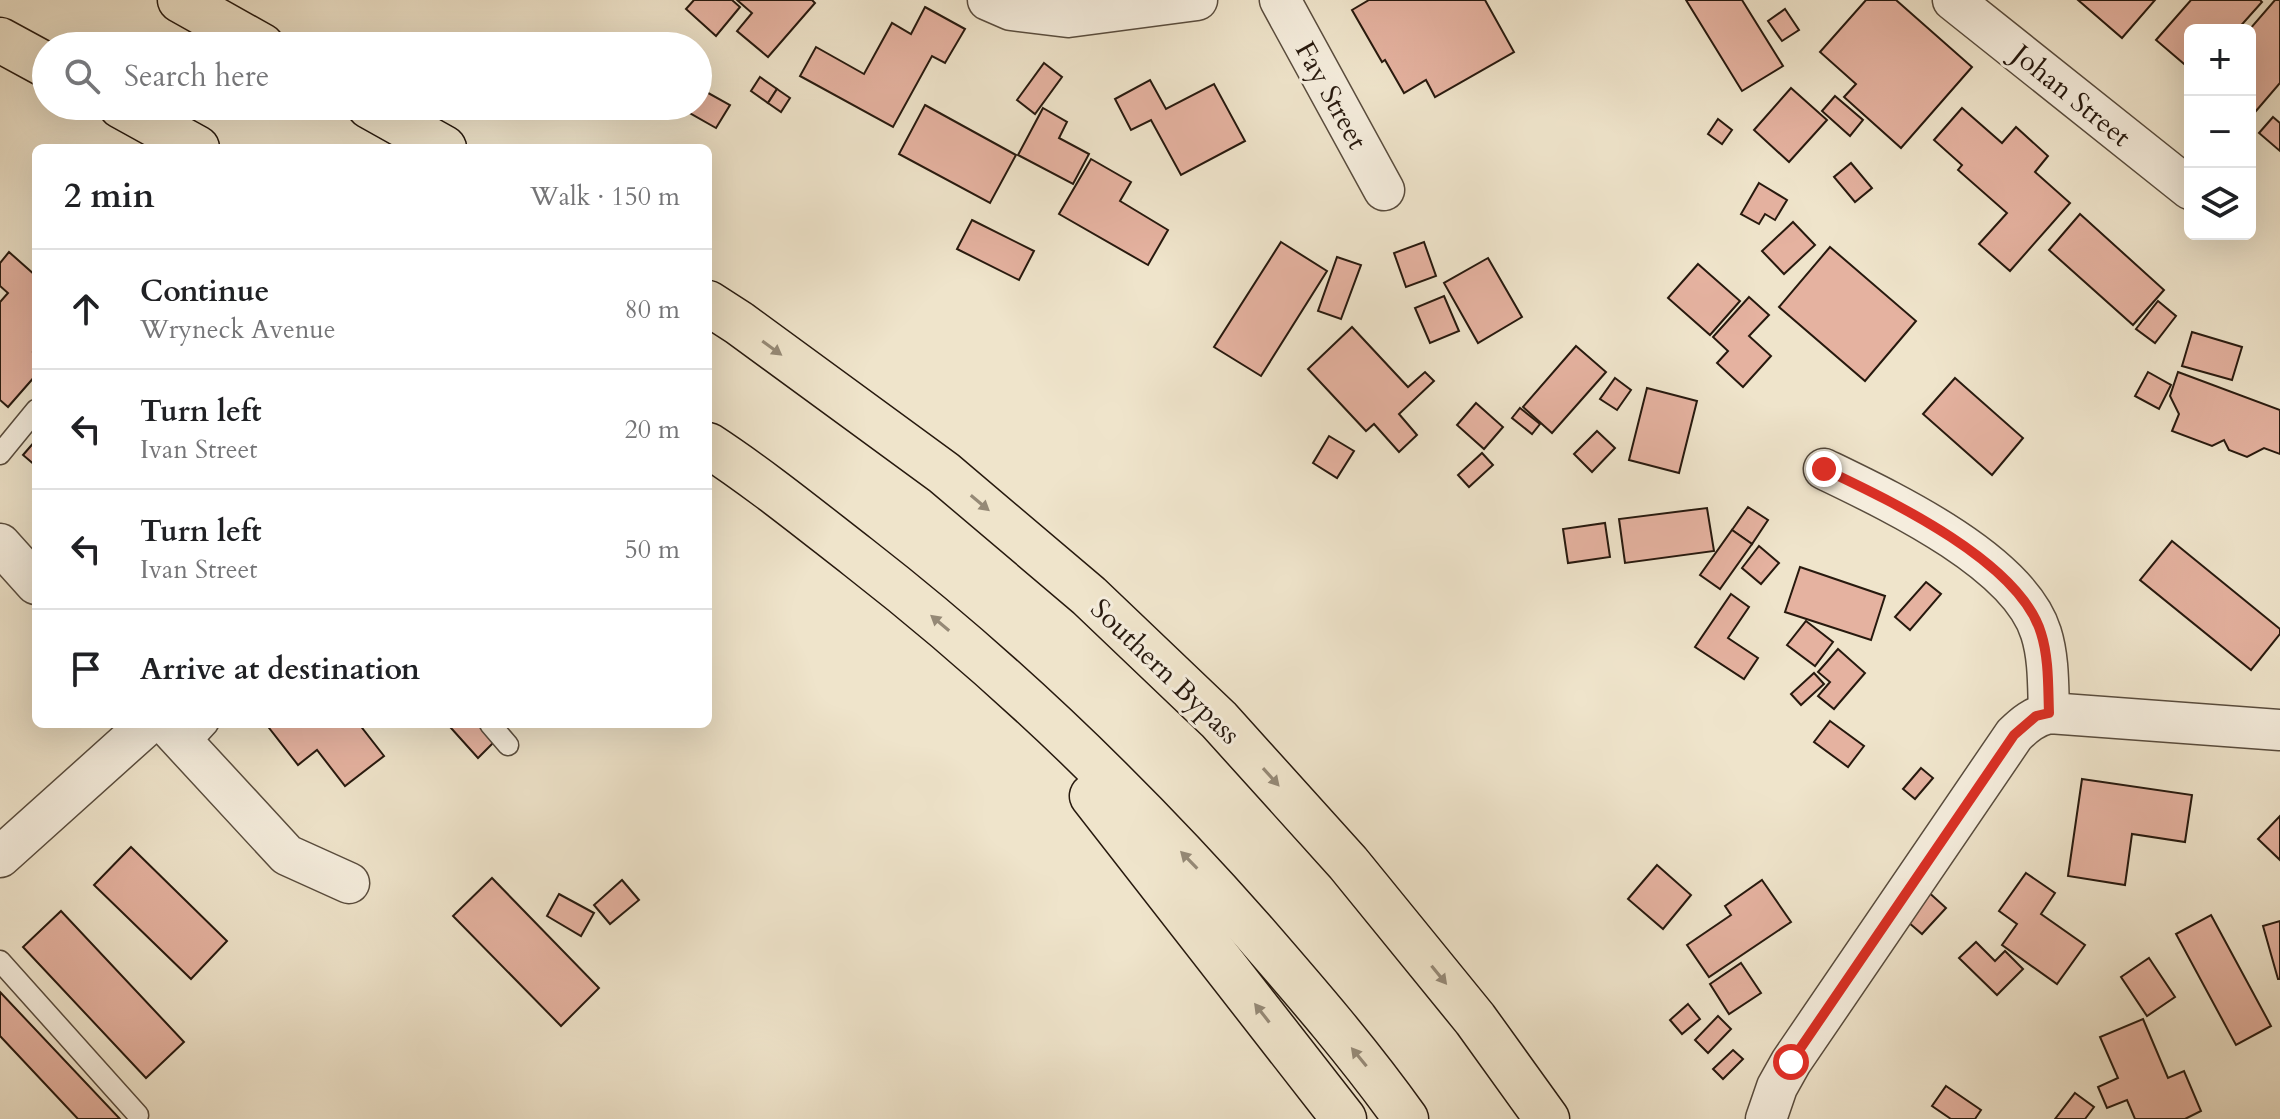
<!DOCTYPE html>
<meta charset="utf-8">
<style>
body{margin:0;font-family:Cardo,serif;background:#f2f2f2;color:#202124}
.controls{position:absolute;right:24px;top:24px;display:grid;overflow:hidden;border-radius:12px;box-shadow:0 8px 32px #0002}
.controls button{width:72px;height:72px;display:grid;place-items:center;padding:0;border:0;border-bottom:2px solid #e0e0e0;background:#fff;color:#202124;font:40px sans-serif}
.stop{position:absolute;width:24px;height:24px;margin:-18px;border:6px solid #d93025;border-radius:50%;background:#fff}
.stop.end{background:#d93025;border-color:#fff;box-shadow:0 2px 8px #0008}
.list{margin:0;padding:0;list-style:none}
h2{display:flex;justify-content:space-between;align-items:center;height:104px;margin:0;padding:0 32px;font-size:34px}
h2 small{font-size:26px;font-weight:400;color:#757577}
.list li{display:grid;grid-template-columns:52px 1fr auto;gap:24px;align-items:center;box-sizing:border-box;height:120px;padding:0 32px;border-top:2px solid #e0e0e0}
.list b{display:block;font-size:30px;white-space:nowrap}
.list p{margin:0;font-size:26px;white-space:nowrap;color:#757577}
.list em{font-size:26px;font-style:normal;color:#757577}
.icon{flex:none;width:44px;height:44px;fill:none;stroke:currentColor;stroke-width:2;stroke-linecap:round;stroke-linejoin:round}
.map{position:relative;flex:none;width:2280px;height:1119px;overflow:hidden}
.search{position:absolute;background:#fff;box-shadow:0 8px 32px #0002;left:32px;top:32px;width:680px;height:88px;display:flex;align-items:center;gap:20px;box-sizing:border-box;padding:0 28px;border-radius:44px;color:#757577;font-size:30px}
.panel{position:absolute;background:#fff;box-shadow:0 8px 32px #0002;left:32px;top:144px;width:680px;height:584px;border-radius:12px}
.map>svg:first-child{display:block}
</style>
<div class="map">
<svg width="2280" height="1119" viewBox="0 0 2280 1119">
<rect width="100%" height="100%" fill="#efe4cb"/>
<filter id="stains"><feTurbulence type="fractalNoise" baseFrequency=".0025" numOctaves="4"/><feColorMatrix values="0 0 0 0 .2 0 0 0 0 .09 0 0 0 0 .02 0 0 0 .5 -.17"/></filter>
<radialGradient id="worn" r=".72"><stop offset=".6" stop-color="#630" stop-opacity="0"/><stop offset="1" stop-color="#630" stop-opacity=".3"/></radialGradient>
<g fill="#e5b2a0" stroke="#27190e" stroke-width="2">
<path d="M694,0H732L740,7L716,36L686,9Z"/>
<path d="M737,0H812L815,3L768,57L737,31L752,13Z"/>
<path d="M1369,0H1485L1514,52L1435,97L1426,80L1404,93L1385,60L1382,62L1352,10Z"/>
<path d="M1686,0H1742L1783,66L1742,91Z"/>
<path d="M1866,0H1896L1972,67L1901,148L1844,97L1856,84L1820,52Z"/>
<path d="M2078,0H2155L2122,38Z"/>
<path d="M2191,0H2260L2262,2L2237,30H2190V69L2156,40Z"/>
<path d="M2275,0H2280V83L2250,118L2249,30Z"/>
<path d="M925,7L965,29L945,63L932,56L893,127L800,76L816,47L864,74L892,23L911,34Z"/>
<path d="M1785,9L1799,30L1782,41L1768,21Z"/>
<path d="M574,39L585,46H569Z"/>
<path d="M1044,63L1062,77L1035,114L1017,100Z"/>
<path d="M760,77L777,89L768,103L751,91Z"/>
<path d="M1150,80L1166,109L1214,84L1245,141L1181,175L1151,120L1131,130L1115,99Z"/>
<path d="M1791,88L1827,120L1789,162L1754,130Z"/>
<path d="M701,89L730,105L716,128L688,112L691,106H698V94Z"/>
<path d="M777,89L790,98L781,112L768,103Z"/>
<path d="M1835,96L1863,120L1850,136L1822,111Z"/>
<path d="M925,105L1016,155L990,203L899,154Z"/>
<path d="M1043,108L1067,122L1059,138L1089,154L1073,184L1018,155Z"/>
<path d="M1962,108L2002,143L2016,127L2048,156L2035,172L2070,203L2010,271L1979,244L2007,213L1958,170L1962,165L1934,140Z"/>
<path d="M2273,117L2280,123V151L2259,133Z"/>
<path d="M1718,119L1732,130L1722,144L1708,134Z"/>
<path d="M1091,159L1131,182L1120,201L1168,230L1148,265L1059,214Z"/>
<path d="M1851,163L1872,188L1855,202L1834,177Z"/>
<path d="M1759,183L1787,200L1775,220L1765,214L1759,224L1741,214Z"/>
<path d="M2080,214L2164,290L2133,325L2049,250Z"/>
<path d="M972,220L1034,251L1019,280L957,249Z"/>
<path d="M1793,222L1815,245L1784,274L1762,251Z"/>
<path d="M1281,242L1327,271L1261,376L1214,347Z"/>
<path d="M1424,242L1436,276L1406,287L1394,253Z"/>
<path d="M1830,247L1916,321L1865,381L1779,307Z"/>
<path d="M9,252L36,276V349L33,352L36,355V375L8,407L0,400V302L8,293L0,286V263Z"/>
<path d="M1337,257L1361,265L1341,319L1318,311Z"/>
<path d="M1488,258L1522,317L1478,343L1444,283Z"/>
<path d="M1698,264L1740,301L1710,335L1668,298Z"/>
<path d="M1444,296L1459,331L1430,343L1415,308Z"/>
<path d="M1749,297L1769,315L1749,336L1771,356L1743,387L1717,363L1728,351L1713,337Z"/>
<path d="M2158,301L2176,316L2155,343L2136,329Z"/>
<path d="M1352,327L1408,387L1425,372L1434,381L1399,414L1417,435L1399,452L1374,424L1366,431L1308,369Z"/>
<path d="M2192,332L2242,347L2232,380L2182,366Z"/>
<path d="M1576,346L1606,372L1552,433L1523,407Z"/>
<path d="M2148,372L2171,385L2159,409L2135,396Z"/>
<path d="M2178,372L2280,410V454L2264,448L2247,457L2229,450L2224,440L2212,446L2172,431L2179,414L2170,396Z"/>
<path d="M1615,378L1631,390L1617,410L1600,399Z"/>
<path d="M1955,378L2023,438L1992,475L1923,414Z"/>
<path d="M1647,388L1697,401L1679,473L1629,460Z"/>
<path d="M1476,403L1503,427L1484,449L1457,425Z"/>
<path d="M1520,408L1540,424L1532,434L1512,418Z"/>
<path d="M1597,431L1615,448L1592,472L1574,454Z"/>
<path d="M1329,436L1354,451L1337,478L1313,463Z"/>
<path d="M36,440V466L23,455Z"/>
<path d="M1482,453L1493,465L1469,487L1458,475Z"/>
<path d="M1748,507L1768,520L1752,544L1732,530Z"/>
<path d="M1707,508L1714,551L1625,563L1619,519Z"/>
<path d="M1605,523L1610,557L1568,563L1563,529Z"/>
<path d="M1732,530L1752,544L1720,589L1700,575Z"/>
<path d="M2172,541L2280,629V634L2251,670L2140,580Z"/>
<path d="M1759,546L1779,563L1761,584L1742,568Z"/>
<path d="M1800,567L1885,596L1871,640L1785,612Z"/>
<path d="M1926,582L1941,594L1910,630L1895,617Z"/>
<path d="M1731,594L1749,607L1728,638L1758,658L1744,679L1695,647Z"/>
<path d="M1806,621L1833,642L1815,666L1787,645Z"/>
<path d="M1838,649L1865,673L1834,709L1818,696L1830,682L1818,672Z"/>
<path d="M1814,673L1824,684L1801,705L1791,694Z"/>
<path d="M1830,721L1864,746L1848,767L1814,742Z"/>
<path d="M266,724H359L384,756L345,786L317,750L298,765Z"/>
<path d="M455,724H482L497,739L478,758L451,728Z"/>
<path d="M1921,768L1933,778L1915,799L1903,789Z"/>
<path d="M2082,779L2192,795L2185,842L2132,834L2125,885L2068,876Z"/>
<path d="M2280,816V860L2258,839Z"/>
<path d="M131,847L227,941L191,979L94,885Z"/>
<path d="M1657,865L1691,895L1663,929L1628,899Z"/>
<path d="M2026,873L2055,893L2041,914L2085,945L2057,984L2002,945L2017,924L1999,911Z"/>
<path d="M492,878L599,988L561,1026L453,916Z"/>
<path d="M622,880L639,900L610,924L594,905Z"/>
<path d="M1762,880L1791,922L1709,977L1687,945L1731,915L1725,906Z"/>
<path d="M1925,889L1946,908L1922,934L1901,916Z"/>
<path d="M559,894L594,913L581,936L547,916Z"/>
<path d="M61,911L184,1042L146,1078L23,947Z"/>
<path d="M2211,915L2271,1026L2236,1045L2176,934Z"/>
<path d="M2280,921V979H2278L2263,926Z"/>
<path d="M1976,942L1995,961L2005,951L2023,969L1997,995L1959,958Z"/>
<path d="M2149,958L2175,997L2147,1016L2121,977Z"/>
<path d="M1741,963L1761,993L1729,1014L1710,984Z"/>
<path d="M0,992L120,1119H78L0,1036Z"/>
<path d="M1688,1004L1700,1019L1682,1034L1670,1020Z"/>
<path d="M1718,1016L1731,1029L1708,1053L1695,1040Z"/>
<path d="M2143,1019L2168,1078L2184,1071L2201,1111L2185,1119H2135L2127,1100L2107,1108L2098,1087L2118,1078L2100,1037Z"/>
<path d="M1733,1050L1743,1059L1723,1079L1713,1069Z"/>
<path d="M1946,1086L1981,1110L1975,1119H1951L1932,1106Z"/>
<path d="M2075,1093L2094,1107L2085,1119H2055Z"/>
</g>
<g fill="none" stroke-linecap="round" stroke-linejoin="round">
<g stroke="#594c3d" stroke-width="23">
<g id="service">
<path d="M0,454L36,410"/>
<path d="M490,724L508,745"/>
<path d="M186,748L208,724"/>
<path d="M0,961L138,1115"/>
</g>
</g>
<g stroke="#594c3d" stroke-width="43">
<g id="minor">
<path d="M988,0L1011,10L1068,17L1197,0"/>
<path d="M1280,0L1384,190"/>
<path d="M1953,0L2190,189"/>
<path d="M1824,469C1888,500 2019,561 2041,633C2049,658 2048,687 2049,713"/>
<path d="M0,544L36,584"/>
<path d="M166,724L287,855L349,883"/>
<path d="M0,857L148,724"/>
<path d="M1766,1119L1777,1087L1791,1062L2014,735C2025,724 2034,717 2049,713L2280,730"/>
</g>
</g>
<g stroke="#27190e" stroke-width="47">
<g id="motorway">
<path d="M180,0L262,46"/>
<path d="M0,40L46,65"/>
<path d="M121,106L197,148"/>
<path d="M369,106L444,148"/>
<path d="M708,303L739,323L944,473L1089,596L1219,720L1348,863L1475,1019L1547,1119"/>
<path d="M708,445C760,479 809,519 858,557C1002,669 1133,795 1253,931C1306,992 1359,1053 1406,1119"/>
<path d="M1092,796L1344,1119"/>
</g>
</g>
<use href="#service" stroke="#f5eddd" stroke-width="20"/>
<use href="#minor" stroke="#f5eddd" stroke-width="40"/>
<use href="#motorway" stroke="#efe4cb" stroke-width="44"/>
</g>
<defs><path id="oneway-solid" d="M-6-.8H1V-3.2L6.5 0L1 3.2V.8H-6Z" transform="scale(2)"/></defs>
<g fill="#958976">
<use href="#oneway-solid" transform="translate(772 348) rotate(36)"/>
<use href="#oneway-solid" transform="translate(980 503) rotate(40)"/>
<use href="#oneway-solid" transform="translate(940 623) rotate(-140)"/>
<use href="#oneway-solid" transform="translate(1271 777) rotate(48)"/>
<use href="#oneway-solid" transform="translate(1189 860) rotate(-134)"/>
<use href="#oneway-solid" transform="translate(1439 975) rotate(51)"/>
<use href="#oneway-solid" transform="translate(1262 1013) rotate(-128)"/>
<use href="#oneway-solid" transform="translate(1359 1057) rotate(-129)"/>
</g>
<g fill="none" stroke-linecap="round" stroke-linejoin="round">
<path stroke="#d93025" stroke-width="10" d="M1791,1062L2014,735L2036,716L2049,713C2048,687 2049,658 2041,633C2019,561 1889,500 1824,469"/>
</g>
<g text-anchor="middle" stroke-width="6" stroke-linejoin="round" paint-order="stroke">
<g font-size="28" fill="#27190e" stroke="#f5eddd">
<text transform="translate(1332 95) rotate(61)" y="10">Fay Street</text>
<text transform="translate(2072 95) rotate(39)" y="10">Johan Street</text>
<text transform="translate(1166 671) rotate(44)" y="10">Southern Bypass</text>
</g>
</g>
<rect width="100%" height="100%" filter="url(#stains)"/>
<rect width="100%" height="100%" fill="url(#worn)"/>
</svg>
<div class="controls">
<button>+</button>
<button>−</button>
<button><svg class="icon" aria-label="layers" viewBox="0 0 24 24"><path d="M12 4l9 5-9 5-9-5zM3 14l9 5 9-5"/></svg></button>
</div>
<div class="stop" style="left:1791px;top:1062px"></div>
<div class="stop end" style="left:1824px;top:469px"></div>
<div class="search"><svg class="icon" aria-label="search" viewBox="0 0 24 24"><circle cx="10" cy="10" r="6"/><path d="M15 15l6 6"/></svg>Search here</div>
<section class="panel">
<h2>2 min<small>Walk · 150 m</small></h2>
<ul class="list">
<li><svg class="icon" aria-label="ahead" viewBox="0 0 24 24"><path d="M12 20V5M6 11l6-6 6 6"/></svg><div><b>Continue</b><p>Wryneck Avenue</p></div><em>80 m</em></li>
<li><svg class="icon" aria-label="left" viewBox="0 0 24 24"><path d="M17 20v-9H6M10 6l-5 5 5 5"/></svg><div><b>Turn left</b><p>Ivan Street</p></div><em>20 m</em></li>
<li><svg class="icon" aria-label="left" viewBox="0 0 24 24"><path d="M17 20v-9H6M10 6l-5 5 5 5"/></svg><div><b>Turn left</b><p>Ivan Street</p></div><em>50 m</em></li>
<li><svg class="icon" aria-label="arrive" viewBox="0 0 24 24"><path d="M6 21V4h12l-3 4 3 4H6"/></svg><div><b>Arrive at destination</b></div></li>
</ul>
</section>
</div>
